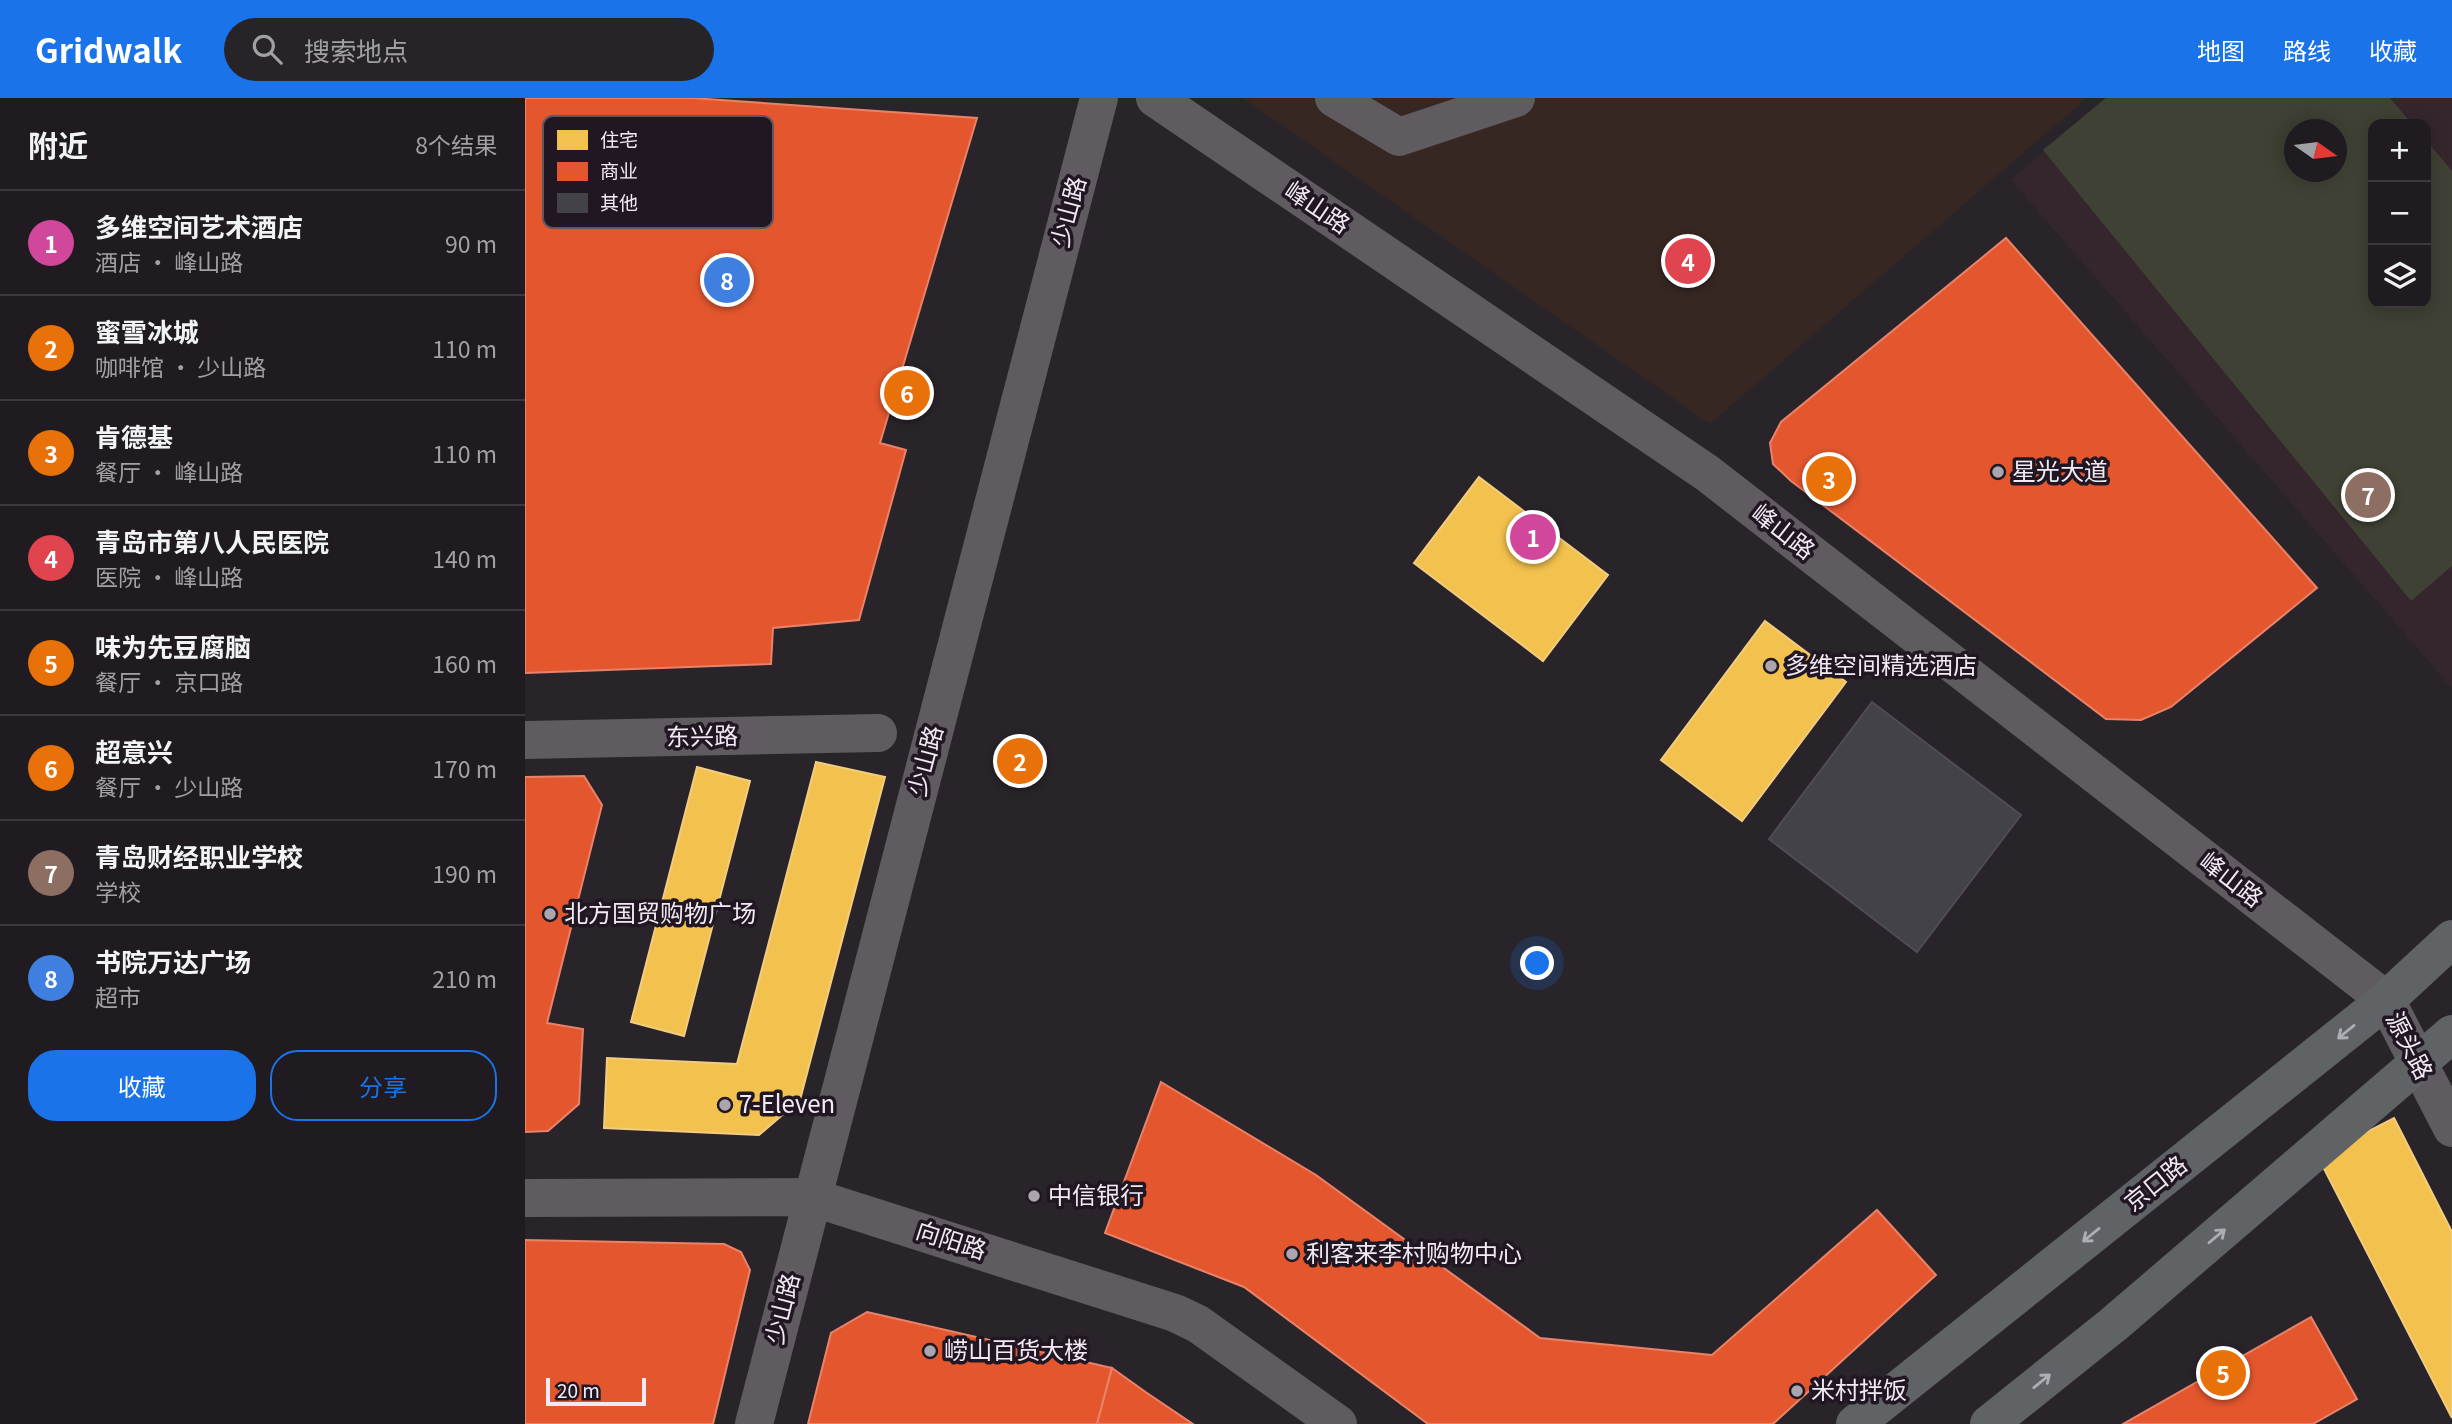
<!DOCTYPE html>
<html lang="zh">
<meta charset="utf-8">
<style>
body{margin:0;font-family:Georgia,"Noto Sans SC",serif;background:#272429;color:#f1f3f6}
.controls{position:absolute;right:21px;top:21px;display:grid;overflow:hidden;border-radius:14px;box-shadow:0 4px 18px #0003}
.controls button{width:63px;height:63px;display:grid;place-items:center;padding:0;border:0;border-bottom:2px solid #3c393e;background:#1f1b20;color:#f1f3f6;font:35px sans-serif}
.compass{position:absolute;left:1759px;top:21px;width:63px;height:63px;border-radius:50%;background:#1f1b20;box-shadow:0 4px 18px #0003;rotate:104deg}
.scale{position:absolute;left:21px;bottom:18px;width:100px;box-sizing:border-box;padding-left:7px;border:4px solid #f1eaf3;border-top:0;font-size:19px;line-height:24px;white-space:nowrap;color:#f1eaf3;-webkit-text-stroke:5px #211723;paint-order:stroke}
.you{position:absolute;left:1013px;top:866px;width:24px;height:24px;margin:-18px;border:5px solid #fff;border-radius:50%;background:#1a73e8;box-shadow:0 0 0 10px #1a73e833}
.badge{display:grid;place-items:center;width:46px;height:46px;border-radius:50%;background:#1a73e8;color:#fff;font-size:23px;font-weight:700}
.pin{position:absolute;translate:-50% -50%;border:4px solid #fff;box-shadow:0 2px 7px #0006}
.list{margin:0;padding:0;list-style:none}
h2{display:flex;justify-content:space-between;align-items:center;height:91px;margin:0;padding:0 28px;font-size:30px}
h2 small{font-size:23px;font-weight:400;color:#a1a1a5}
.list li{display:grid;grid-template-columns:46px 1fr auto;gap:21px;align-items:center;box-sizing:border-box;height:105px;padding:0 28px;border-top:2px solid #3c393e}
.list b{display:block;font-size:26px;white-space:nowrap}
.list p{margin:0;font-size:23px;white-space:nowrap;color:#a1a1a5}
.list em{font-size:23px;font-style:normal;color:#a1a1a5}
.actions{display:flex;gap:14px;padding:21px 28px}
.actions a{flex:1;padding:16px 0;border:2px solid #1a73e8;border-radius:28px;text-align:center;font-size:24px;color:#1a73e8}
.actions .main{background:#1a73e8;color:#fff}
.icon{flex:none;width:38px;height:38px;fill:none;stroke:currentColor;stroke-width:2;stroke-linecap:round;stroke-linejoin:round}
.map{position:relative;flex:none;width:1927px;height:1326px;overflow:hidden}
header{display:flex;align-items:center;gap:42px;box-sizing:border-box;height:98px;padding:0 35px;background:#1a73e8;color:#fff}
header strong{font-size:33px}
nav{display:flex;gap:38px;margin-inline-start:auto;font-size:24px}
.search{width:490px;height:63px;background:#272429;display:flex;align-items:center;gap:18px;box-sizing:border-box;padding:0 24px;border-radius:38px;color:#a1a1a5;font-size:26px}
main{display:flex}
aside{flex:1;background:#1f1b20}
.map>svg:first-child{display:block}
</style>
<header>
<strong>Gridwalk</strong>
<div class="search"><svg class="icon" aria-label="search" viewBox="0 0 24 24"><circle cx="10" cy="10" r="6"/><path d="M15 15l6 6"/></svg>搜索地点</div>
<nav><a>地图</a><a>路线</a><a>收藏</a></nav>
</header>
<main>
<aside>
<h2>附近<small>8个结果</small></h2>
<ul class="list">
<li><span class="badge" style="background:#d1479c">1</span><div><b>多维空间艺术酒店</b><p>酒店 · 峰山路</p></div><em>90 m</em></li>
<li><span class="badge" style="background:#e8710a">2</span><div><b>蜜雪冰城</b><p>咖啡馆 · 少山路</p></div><em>110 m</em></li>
<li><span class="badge" style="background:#e8710a">3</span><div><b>肯德基</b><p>餐厅 · 峰山路</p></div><em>110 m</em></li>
<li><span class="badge" style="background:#e0444e">4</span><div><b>青岛市第八人民医院</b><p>医院 · 峰山路</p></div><em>140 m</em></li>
<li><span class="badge" style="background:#e8710a">5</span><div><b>味为先豆腐脑</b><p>餐厅 · 京口路</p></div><em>160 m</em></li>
<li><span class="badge" style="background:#e8710a">6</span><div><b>超意兴</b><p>餐厅 · 少山路</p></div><em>170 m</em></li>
<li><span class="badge" style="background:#8d6e63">7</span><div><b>青岛财经职业学校</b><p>学校</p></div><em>190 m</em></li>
<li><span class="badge" style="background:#3f7fe0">8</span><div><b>书院万达广场</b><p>超市</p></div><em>210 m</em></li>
</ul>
<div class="actions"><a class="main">收藏</a><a>分享</a></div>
</aside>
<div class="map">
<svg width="1927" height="1326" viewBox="0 0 1927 1326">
<rect width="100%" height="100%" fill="#29242a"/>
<path fill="#35262e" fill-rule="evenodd" d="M1579,0H1927V590L1486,82ZM1848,26H1901V205H1848ZM1770,32H1812V74H1770Z"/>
<path fill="#372722" d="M718,0H1562L1185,326Z"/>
<path fill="#3f4134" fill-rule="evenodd" d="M1581,0H1865L1887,26H1848V205H1901V42L1927,73V468L1886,503L1518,52ZM1770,32H1812V74H1770Z"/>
<g fill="#f2c14e" stroke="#f2cd80" stroke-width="2">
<path d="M0,0L70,2L53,215L0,211Z"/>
<path d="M347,24L429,49L336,361L254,337Z"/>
<path d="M954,379L1083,477L1018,563L889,465Z"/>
<path d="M1240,523L1321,584L1217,723L1136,662Z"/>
<path d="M291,664L360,679L275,1002L234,1037L79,1030L82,960L212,966Z"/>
<path d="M172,669L225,683L159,938L106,924Z"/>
<path d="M1869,1020L1927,1134V1320L1793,1059Z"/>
</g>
<g fill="#e4572e" stroke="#e88369" stroke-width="2">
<path d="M0,0H167L452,20L355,345L381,352L334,522L248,530L246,566L0,575Z"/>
<path d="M1481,140L1792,490L1646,609L1616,622L1581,621L1266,383L1248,366L1245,345L1256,324Z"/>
<path d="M59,678L77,707L22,925L58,931L54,1006L23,1033L0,1034V679Z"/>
<path d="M636,984L791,1077L1015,1240L1187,1257L1352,1112L1411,1177L1248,1326H903L719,1189L580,1135Z"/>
<path d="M0,1142L199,1146L216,1154L225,1172L188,1326H0Z"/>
<path d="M342,1214L587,1270L572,1326H283L306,1235Z"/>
<path d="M1786,1219L1832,1301L1788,1326H1598Z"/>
<path d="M587,1270L622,1295L668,1326H572Z"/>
</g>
<path fill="#444249" stroke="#504c53" stroke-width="2" d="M1347,604L1496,717L1392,854L1244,741Z"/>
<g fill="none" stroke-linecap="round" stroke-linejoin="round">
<g stroke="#5f5b60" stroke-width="38">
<path d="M630,0L1182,375L1861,902L1927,1030"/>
<path d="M809,0L874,39L991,0"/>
<path d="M0,642L353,635"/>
<path d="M0,1100L286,1099L650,1215L673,1226L813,1326"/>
<path d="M229,1326L574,0"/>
</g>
<g stroke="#5f6366" stroke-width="38">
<path d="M1330,1326L1861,902L1927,841"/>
<path d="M1464,1326L1589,1226L1927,936"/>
</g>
</g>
<defs><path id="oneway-shaft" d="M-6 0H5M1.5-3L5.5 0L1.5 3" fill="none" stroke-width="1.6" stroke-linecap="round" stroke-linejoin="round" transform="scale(1.75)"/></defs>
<g stroke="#afadb4">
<use href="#oneway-shaft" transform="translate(1821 934) rotate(141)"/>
<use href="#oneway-shaft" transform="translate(1566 1137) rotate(141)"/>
<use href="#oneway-shaft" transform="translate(1692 1138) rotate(-40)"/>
<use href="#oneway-shaft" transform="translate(1517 1283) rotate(-39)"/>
</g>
<g fill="#aba5ad" stroke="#211723" stroke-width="2.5">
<circle cx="1473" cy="374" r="7"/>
<circle cx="1246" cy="568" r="7"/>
<circle cx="25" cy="816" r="7"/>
<circle cx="200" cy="1007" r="7"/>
<circle cx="509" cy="1098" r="7"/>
<circle cx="767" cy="1156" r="7"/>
<circle cx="405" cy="1253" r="7"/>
<circle cx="1272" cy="1293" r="7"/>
</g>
<g text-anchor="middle" stroke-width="7" stroke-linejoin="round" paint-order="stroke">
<g font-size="24" fill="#f1eaf3" stroke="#211723">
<text transform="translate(792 110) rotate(34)" y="8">峰山路</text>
<text transform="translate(544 114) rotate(-75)" y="8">少山路</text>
<text transform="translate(1258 434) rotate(38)" y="8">峰山路</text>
<text transform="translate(177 639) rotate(-1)" y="8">东兴路</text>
<text transform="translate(401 663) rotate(-75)" y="8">少山路</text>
<text transform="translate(1706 782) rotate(38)" y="8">峰山路</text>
<text transform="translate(1884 948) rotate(63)" y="8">源头路</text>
<text transform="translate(1631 1086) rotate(-39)" y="8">京口路</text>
<text transform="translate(426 1143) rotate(18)" y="8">向阳路</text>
<text transform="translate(258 1211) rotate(-76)" y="8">少山路</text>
</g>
<g font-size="24" fill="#f1eaf3" stroke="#211723" text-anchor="start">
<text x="1487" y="382">星光大道</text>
<text x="1260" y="576">多维空间精选酒店</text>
<text x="39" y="824">北方国贸购物广场</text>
<text x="214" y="1015">7-Eleven</text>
<text x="523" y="1106">中信银行</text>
<text x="781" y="1164">利客来李村购物中心</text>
<text x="419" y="1261">崂山百货大楼</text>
<text x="1286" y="1301">米村拌饭</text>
</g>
</g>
<rect x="18" y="18" width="230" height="112" rx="10" fill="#211723" stroke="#5f5661" stroke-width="2"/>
<rect x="32" y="32" width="31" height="20" fill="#f2c14e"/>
<rect x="32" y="64" width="31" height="19" fill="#e4572e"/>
<rect x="32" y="95" width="31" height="20" fill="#444249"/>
<g font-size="19" fill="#f1eaf3">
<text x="75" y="49">住宅</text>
<text x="75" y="80">商业</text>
<text x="75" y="112">其他</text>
</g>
</svg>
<div class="controls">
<button>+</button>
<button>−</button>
<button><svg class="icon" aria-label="layers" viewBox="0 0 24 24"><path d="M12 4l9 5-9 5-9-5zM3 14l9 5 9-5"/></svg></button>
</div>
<svg class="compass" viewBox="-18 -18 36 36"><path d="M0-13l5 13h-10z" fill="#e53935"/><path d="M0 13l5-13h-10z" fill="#a1a1a5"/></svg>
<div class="scale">20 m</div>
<div class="you"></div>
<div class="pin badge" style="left:1008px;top:439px;background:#d1479c">1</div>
<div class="pin badge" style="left:495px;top:663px;background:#e8710a">2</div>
<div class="pin badge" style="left:1304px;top:381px;background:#e8710a">3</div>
<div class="pin badge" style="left:1163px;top:163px;background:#e0444e">4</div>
<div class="pin badge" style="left:1698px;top:1275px;background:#e8710a">5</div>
<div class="pin badge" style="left:382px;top:295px;background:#e8710a">6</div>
<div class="pin badge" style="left:1843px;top:397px;background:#8d6e63">7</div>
<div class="pin badge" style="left:202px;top:182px;background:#3f7fe0">8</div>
</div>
</main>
